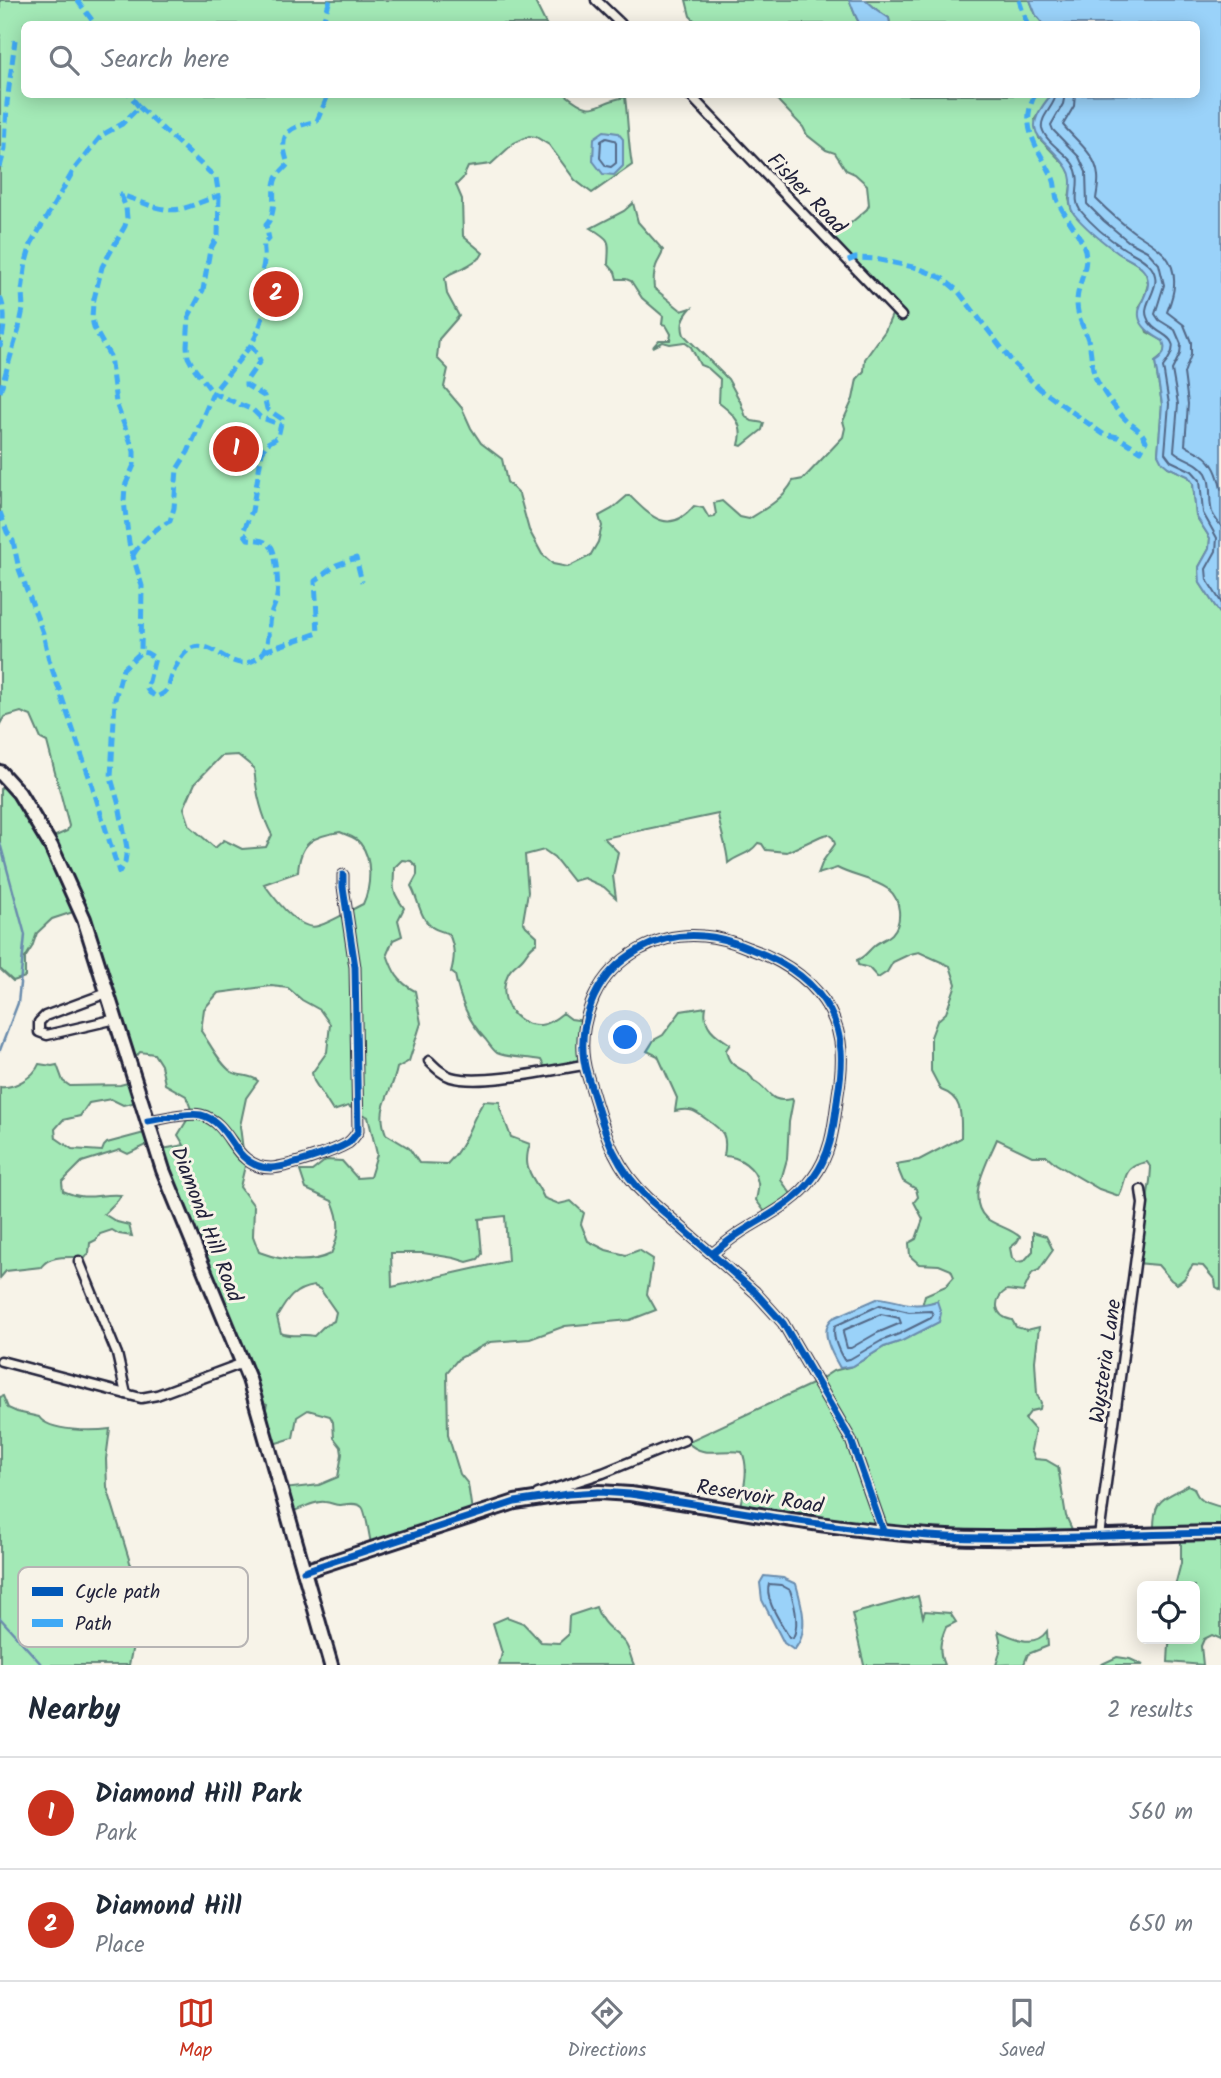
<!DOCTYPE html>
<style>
body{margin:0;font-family:Kalam,sans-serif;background:#f2f2f3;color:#1f2937}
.controls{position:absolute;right:21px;bottom:21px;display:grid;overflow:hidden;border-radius:10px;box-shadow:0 4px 18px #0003}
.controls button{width:63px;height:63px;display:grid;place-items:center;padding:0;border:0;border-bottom:2px solid #e0e1e3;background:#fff;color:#1f2937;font:35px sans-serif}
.you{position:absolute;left:626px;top:1038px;width:24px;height:24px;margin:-18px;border:5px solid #fff;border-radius:50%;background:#1a73e8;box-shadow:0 0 0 10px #1a73e833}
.badge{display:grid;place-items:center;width:46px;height:46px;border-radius:50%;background:#c8321e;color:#fff;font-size:23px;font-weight:700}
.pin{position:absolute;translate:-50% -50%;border:4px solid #fff;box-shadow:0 2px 7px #0006}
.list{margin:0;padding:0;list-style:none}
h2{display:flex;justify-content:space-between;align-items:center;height:91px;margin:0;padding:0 28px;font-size:30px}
h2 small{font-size:23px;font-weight:400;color:#747a83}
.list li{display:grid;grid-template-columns:46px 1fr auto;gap:21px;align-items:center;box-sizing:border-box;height:112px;padding:0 28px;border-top:2px solid #e0e1e3}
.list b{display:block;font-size:26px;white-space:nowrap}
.list p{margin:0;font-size:23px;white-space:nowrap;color:#747a83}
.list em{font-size:23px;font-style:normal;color:#747a83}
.icon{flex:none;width:38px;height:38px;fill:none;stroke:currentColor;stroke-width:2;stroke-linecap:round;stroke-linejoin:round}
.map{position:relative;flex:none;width:1221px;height:1665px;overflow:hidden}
.search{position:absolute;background:#fff;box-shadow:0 4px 18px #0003;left:21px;right:21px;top:21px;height:77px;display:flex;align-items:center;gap:18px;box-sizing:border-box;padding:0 24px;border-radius:10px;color:#747a83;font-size:26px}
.sheet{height:315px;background:#fff}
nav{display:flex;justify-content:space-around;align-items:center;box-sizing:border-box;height:98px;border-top:2px solid #e0e1e3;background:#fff;font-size:19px;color:#747a83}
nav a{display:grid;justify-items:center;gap:4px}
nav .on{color:#c8321e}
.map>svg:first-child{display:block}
</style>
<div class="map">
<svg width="1221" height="1665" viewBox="0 0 1221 1665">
<rect width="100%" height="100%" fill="#f7f3e8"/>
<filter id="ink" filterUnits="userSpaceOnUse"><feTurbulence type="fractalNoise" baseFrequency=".0143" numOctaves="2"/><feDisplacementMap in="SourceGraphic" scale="14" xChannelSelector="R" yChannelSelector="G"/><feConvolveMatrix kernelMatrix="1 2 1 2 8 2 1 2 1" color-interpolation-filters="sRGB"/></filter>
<g filter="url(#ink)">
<g fill="#a3e9b6" stroke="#628678" stroke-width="2" fill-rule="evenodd">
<path d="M0,0H534L546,24H24V94H565C596,119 592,103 625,97C628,120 628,142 632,165L592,193L575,180L549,145L536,137L529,136L514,143L491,164L468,167L463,178L456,185L462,199L463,236L483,253L480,258C474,261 471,264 465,267C457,272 453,270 445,278L447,294L459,316L439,339L437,358L448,369L444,387L462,408L471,428L481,443L502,459L507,482L519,494L529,530L542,554L553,564L568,567L590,556L598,542L602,526L599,516L612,509L627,496H630C651,517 669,536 694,506L703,508L709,518L714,517L716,514L714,503L722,501L740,517L749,519C767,508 783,499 793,481L803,479L843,437L845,428L843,421L853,399L857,379L864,371L865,359L885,331L895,308L831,240L867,209L869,205L867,185L855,174L846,170L835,153L826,150L807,135L803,127L779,102L775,95H1051L1035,119L1039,138L1067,167L1072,178L1069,199L1072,211L1093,233L1120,254L1137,264L1146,272L1148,284L1144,298L1139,306L1147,332L1164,341C1167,351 1163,357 1155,362L1162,404L1158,454L1168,467L1188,476L1193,483L1196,516L1210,538L1209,549L1199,567L1200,583L1221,615V1290L1216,1287L1215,1280L1203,1266L1193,1265C1186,1273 1188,1278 1177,1284L1171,1280L1158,1265L1137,1263L1150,1181L1151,1168L1147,1162C1121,1167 1128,1178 1119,1196L1099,1189L1056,1164L1047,1156H1032L997,1139C988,1161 965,1199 986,1218C996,1226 1010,1228 1020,1237L1017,1242L1010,1248L1012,1258L1017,1262L1024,1261L1033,1251V1232L1046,1236L1053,1250L1039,1270L1032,1273L1023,1292L1007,1290C992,1299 994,1317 1012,1320L1016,1327L1027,1330L1039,1327L1035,1361L1037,1394L1041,1403L1040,1409L1031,1411L1025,1419L1035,1430L1031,1450L1035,1459L1046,1460L1058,1467L1066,1516L1075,1536L901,1534L739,1510C743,1492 750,1469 742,1452C720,1448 704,1459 687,1442L816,1382L833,1371L853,1366L884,1347L902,1341L936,1301L922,1306L925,1295L946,1286L954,1277L951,1270L939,1265L919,1264L910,1256L909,1243L916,1239L923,1219L914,1202L918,1197L916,1189L903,1181L896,1164L919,1160L961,1138C961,1117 964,1098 941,1090L931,1071V1037L937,1021L946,1013L956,984L950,966L919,952L910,954L893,962L887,972L878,978L869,968L858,965L857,960C865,957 868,951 874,946C879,941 887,939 892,934C903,922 901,899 888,889C872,878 854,877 837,868L818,874L823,861L835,844L833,838L828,834L821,836L787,852L766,850L762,844L758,843C748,856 740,853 728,863C727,846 720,831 718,814L604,838L618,852L613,876L616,898L604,887L584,878L573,881L554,857L544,850L525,855L528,892L523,921L526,926L537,936V943C529,947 529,951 523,958C518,964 511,967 508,974C497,997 512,1025 539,1025C547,1026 557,1018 563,1013L571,1019L585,1021L584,1066L547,1072L541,1060C529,1057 507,1058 497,1053C493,1050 489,1044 486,1040C468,1021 460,1000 455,975L451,972C455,957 455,948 449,934C444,932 436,930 432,927C420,919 418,898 411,886L417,875V867L411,861L402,860L394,868C394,890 390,888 404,908L398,920L402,936L393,940L387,954C393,972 398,982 415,991L421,1023L409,1061L397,1068C392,1095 375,1106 386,1134L409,1148L419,1163L447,1164C467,1145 469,1123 484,1101L500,1102V1108L511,1137L530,1144C521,1171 534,1176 544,1198L559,1204L571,1201L584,1213L581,1224L588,1241L606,1250L626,1255L639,1250L653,1259L647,1294L656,1310L630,1320L565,1326L530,1339L490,1342L458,1359L447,1372L448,1435L460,1474L468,1484L473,1518L372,1549C370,1541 366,1510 362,1507C357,1502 347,1504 341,1505C336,1506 331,1502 325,1502C315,1500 299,1510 289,1513L283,1489L319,1485L338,1477L342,1454L341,1447L334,1438L333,1422L330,1416L308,1410L297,1417L293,1438L270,1445L262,1423L267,1404L256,1399L236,1347L241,1337L230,1333L157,1150L184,1145L178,1135L192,1112L186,1096L165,1084L161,1065L154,1054L140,1052L130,1065L79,910L52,919L37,933L32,947L25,958V977L13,981L0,969V789L8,783L49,839L67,831L69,826L47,742L41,739L31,716L21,712L4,717L0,724ZM238,755L254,768C256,791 261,814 272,835L266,847L242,849L224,840L215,848L190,826L184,808L195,783L221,756ZM340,832C346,835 356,837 360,843C373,859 371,887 363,904C348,911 334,921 318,926C299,932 274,898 264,884L298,872C300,842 313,836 340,832ZM271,986L288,988L302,1000L320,1010L330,1024L327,1052L312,1073L314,1081L333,1111L348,1106L368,1117L377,1154L370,1177L357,1178L342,1161L326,1160L312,1171H300L306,1189L332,1201C341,1221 340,1234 331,1254C308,1265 283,1261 259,1252L253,1236L254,1206L240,1187L245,1166L240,1126L246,1098L258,1081C250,1074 241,1077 232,1072C221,1066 209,1042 201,1031L204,1009L218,993ZM505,1216L508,1261L392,1287L391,1253H423L454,1258L467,1262L478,1259L482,1254L479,1219ZM314,1286L320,1289L336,1312L334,1321L323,1327L314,1336C302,1333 291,1338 281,1333L277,1317C287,1300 293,1289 314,1286Z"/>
<path d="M686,0H849C853,8 855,17 860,24H698L690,16Z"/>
<path d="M866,0H1030L1036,15L1043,24H890L889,18L877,10Z"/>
<path d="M633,203L638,222L663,250C662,257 658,260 656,266C654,272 653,282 654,288L682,311L691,308C684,316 680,324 684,335L728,379L740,401L746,417L752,421L764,423L762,430L742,446L739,445C745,425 734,414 719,403L720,379L708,368L700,365L691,347L684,342L670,344L663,342L653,347L659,340H670L671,334L666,325L662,324L663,316L642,298L631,281L626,279H617L615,272L608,264C609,240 612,241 591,228L624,211Z"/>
<path d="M706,1007C702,1026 715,1035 730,1044L726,1050C729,1071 746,1066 754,1081C770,1089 768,1104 792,1099L793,1101L789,1122L787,1159L781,1180L794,1198L768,1216L756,1200C757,1195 759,1188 758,1183C756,1168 739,1156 724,1156C728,1134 723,1131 706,1119C694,1110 691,1108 675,1111L677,1098L658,1056L647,1051L654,1040L663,1035L681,1011Z"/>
<path d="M39,1064L52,1066L57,1065L63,1081L70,1086L120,1085L135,1081L137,1102L123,1105L111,1099L89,1103L80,1116L63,1120L55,1129L56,1138L72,1149L102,1151L104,1146L107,1143L148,1132L149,1144L128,1154L120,1150L82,1162L62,1182L63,1191C88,1202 98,1193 121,1195L118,1200L104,1214L117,1222L129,1225L132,1236L119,1234L112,1230L100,1234L96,1240L90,1243L89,1253L81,1263L75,1257C63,1257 49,1256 41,1267L6,1271L0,1278V1087C13,1089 34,1077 39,1064Z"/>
<path d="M3,1396L8,1408L17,1412L39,1417C49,1432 94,1431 110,1429L106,1459L107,1487L136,1582L135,1636L129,1665H0V1397Z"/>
<path d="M1188,1485L1194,1488C1198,1502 1208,1503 1221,1507V1639L1212,1635L1204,1639L1201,1646L1203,1665L1168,1662L1169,1644L1174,1639H1195V1586H1175L1181,1563V1535L1154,1534C1153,1499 1160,1501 1188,1485Z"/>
<path d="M918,1596L923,1617L925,1611L950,1613L956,1622L946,1627C940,1641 938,1651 944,1665H864L852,1614Z"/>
<path d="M596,1607C603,1627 612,1628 625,1643C630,1650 630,1657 634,1665H499L502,1653L493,1623L507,1617L523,1623L541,1642L559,1643L568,1635L569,1616Z"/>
<path d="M998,1631C1014,1638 1034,1649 1047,1631L1048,1646L1028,1654L1024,1664L996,1665C1001,1651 1002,1645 998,1631Z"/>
<path d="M1117,1657L1130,1659L1143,1665H1100Z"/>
</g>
<g fill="#9ad2f9" stroke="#6a8cad" stroke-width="2">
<path d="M849,0H866L877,10L889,18L890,24H860C855,17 853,8 849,0Z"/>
<path d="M1030,0H1221V615L1200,583L1199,567L1209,549L1210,538L1196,516L1193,483L1188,476L1168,467L1162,462L1158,454L1162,404L1155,362C1163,357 1167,351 1163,341C1111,313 1162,296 1144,271C1138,262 1127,259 1118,253C1103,242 1086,229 1074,214C1064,200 1077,183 1067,168C1046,136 1016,137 1051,95L1196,94V24H1043L1036,15Z"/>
<path d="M604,131L618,133L623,139V166L614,175L603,174L593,161L594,138Z"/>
<path d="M879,1298C904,1301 911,1309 937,1301L941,1313L939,1322L902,1341L884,1347L853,1366L840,1368C832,1354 818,1330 833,1318Z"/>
<path d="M764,1576L783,1578L796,1584C802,1605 810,1632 794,1650L784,1643L762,1600L760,1583Z"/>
</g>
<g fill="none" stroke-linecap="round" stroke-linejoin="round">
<g stroke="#526887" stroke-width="2">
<path d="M1056,94C1055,106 1040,116 1042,128C1046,143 1065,152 1073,164C1084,182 1071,197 1080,210C1092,225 1109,239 1125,249C1134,254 1144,258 1151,267C1165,286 1141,302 1147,317C1153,339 1190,332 1163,367L1169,404L1165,453L1171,461L1192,471L1200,480L1203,513L1217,538L1216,551L1206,569L1207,580L1221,602"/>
<path d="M1065,94L1063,104L1051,125L1053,130L1079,157L1086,172L1087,204L1104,221L1128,241L1147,251L1159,264L1164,285L1155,314L1159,320L1175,330L1181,344L1180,354L1172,370L1178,404L1174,451C1184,460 1198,461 1206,473C1213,485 1208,500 1212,512C1214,517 1218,522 1221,526"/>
<path d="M1075,94L1074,106L1063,125C1076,141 1096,154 1098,176C1099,183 1097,191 1096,199C1108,211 1120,222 1134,232C1155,246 1176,255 1174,285C1174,294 1170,304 1167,312L1184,325L1191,342V355L1184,373L1188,404L1185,445C1190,449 1195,450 1201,454C1214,462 1218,474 1221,489"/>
<path d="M606,138L614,140L616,143V163L611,167L606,166L600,158L601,141Z"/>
<path d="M880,1305L909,1312L931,1311L933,1315L931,1318L899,1334L881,1341L850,1359L844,1360C838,1350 832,1336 835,1326Z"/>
<path d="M881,1314L899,1318L901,1323L877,1333L851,1348H847L843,1333L844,1330Z"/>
<path d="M769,1584L781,1585L790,1590C795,1605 800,1624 793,1638L789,1637C781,1622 764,1600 769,1584Z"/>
</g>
<g stroke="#6a8cad" stroke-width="2.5">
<path d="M0,843L25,935L18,1003L0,1050"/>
<path d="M0,1618L42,1665"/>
</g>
<g stroke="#22223b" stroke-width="13">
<g id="street">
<path d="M596,0L621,24"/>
<path d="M689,94L901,316"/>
<path d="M107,993L45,1016L39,1022V1032L47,1035L116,1019"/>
<path d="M429,1061C436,1068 442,1074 451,1077C480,1086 552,1070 584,1065"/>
<path d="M148,1121C162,1119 188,1112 201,1115C225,1121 231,1148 246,1159C253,1165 262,1168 271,1168C288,1167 333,1152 348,1143C352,1140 355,1136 358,1131L355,967L343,887V875"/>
<path d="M712,1254C723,1245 734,1236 746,1229C770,1214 796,1202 813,1178C832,1153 834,1124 838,1094C843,1065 844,1038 830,1011C813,979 782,960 748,948C734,942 719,937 703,936C659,932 613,956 594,997C583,1021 579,1047 587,1074C603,1124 609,1162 649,1199L755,1292L783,1323L851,1440L883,1531"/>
<path d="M79,1261L117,1354L126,1394"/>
<path d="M1,1361L141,1398L157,1395L243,1363"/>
<path d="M538,1494L603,1473L684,1440"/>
<path d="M1099,1536L1143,1204L1141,1190"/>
</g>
</g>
<g stroke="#22223b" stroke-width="18">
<path id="secondary" d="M304,1571L515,1502L568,1494L599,1492L630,1494C729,1509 829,1529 929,1536C1026,1542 1124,1534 1221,1533"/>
</g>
<g stroke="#22223b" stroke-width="18">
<path id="primary" d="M0,772L19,793L51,846L84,919L163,1170L249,1379L331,1665"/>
</g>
<use href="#street" stroke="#f7f3e8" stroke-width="8"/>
<use href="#secondary" stroke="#f7f3e8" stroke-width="12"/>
<use href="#primary" stroke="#f7f3e8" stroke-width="12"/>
<g stroke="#3fa9f5" stroke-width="5" stroke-dasharray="10 5" stroke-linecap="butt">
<path d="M77,0L95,24"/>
<path d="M1019,0L1027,24"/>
<path d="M322,24L330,0"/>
<path d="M139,107L216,178L219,196C206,199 194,206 181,209C162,213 140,201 121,195L126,208L127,218L125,226L102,267L93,303L92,318L94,328L110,356L116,403L134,451V465L125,486L124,501L129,543L142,586L141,652"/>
<path d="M0,167L5,148L7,103L15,40"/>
<path d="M219,196L218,236L210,250L203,290L189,316L187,346L188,357L194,368L213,393L253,410L260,417L281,425"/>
<path d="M848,261L855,258L875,259L918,268L942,278L958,291L1014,364L1040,389L1103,434L1118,437L1141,451L1146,441C1142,431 1136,428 1128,422C1116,410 1104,394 1096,379C1091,367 1092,355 1089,343C1085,328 1077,319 1077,302C1077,283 1092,264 1083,245C1077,229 1063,215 1057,199C1055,192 1056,185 1053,178C1039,148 1018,129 1035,94"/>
<path d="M0,297C7,314 4,330 0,347"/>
<path d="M0,392L19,328L23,309L22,291L26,262L31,244L75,168L102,135L122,124L139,107L129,94"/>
<path d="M0,512L7,532L13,541L19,569L43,633L49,660L92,785L119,872L125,862L127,848L119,805L111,778L115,699L123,669L141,652L147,653L155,658L147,689L150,693L157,697C160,695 164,694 166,691C169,688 170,680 172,676C176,665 183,651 194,647C217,641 233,677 259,657C271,647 267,630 270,617C272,610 276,603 277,596C279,587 276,555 272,548C266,539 257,540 248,539L243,532L252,511L262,452L268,443L278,437L282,419L267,409L264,396L246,385V381L260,361L258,355L251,345C261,328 266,309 269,288C257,279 263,273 264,261C265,255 263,248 264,242L269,239L266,225C279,211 270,191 276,178C279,173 285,168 288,164C277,131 288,128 317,121L326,100V94"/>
<path d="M133,555C143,540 154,529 170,521L174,508L177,469L188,452L213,393L251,345"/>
<path d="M264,651L318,633L315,581L336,565L356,558L362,582"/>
</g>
<g stroke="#f7f3e8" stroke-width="11">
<g id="cycleway">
<path d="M148,1121C162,1119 188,1112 201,1115C225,1121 231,1148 246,1159C253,1165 262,1168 271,1168C288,1167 333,1152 348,1143C352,1140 355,1136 358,1131L355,967L343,887V875"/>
<path d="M712,1254C723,1245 734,1236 746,1229C770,1214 796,1202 813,1178C832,1153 834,1124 838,1094C843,1065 844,1038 830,1011C813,979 782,960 748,948C734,942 719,937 703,936C659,932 613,956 594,997C583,1021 579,1047 587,1074C603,1124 609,1162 649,1199L755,1292L783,1323L851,1440L883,1531"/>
<path d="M304,1571L515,1502L568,1494L599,1492L630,1494C729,1509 829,1529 929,1536C1026,1542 1124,1534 1221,1533"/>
</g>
</g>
<use href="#cycleway" stroke="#0057b8" stroke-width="7"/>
</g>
</g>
<g text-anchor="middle" stroke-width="6" stroke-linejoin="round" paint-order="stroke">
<g font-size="21" fill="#22223b" stroke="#f7f3e8">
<text transform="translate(807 193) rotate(46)" y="7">Fisher Road</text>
<text transform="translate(207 1224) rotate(69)" y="7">Diamond Hill Road</text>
<text transform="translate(1105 1361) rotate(-82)" y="7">Wysteria Lane</text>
<text transform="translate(760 1496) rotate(9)" y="7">Reservoir Road</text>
</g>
</g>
<rect x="18" y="1567" width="230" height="80" rx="10" fill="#f7f3e8" stroke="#b7b4b4" stroke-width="2"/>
<rect x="32" y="1587" width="31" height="9" fill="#0057b8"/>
<rect x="32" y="1619" width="31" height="8" fill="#3fa9f5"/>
<g font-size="19" fill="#22223b">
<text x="75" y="1598">Cycle path</text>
<text x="75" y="1630">Path</text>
</g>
</svg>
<div class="controls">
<button><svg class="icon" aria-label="locate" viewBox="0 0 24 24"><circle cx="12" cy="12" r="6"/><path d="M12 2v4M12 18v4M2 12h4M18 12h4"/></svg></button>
</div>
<div class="you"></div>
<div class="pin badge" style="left:236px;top:449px">1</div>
<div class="pin badge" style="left:276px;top:294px">2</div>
<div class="search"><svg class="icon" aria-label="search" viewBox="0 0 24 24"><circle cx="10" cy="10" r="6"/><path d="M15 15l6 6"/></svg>Search here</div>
</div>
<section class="sheet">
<h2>Nearby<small>2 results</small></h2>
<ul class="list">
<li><span class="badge">1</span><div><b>Diamond Hill Park</b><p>Park</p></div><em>560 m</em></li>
<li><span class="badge">2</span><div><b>Diamond Hill</b><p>Place</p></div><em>650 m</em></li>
</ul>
</section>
<nav>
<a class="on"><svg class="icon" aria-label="map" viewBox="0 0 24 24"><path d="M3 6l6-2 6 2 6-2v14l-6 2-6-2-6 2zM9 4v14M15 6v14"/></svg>Map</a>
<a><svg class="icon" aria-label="directions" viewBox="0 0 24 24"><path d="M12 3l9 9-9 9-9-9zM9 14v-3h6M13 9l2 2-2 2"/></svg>Directions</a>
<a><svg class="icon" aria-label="saved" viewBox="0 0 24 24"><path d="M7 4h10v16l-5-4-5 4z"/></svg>Saved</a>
</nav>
